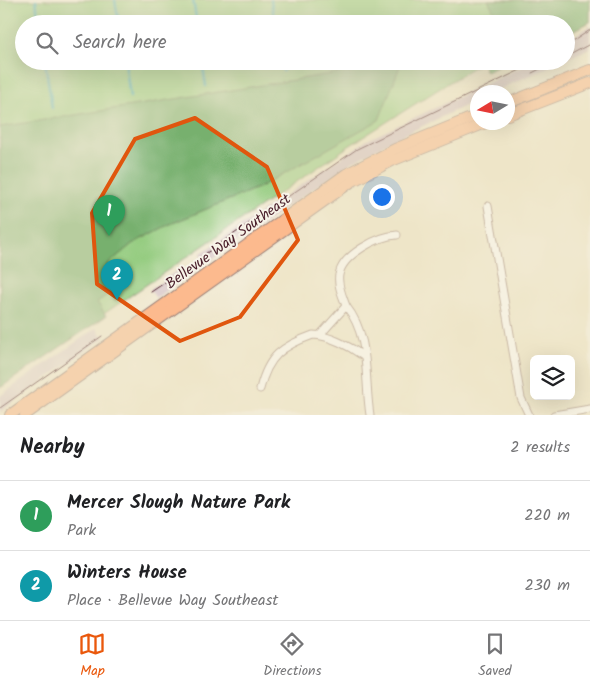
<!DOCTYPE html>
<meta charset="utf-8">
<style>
body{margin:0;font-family:Kalam,sans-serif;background:#f2f2f2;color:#202124}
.controls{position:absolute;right:15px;bottom:15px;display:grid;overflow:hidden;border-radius:8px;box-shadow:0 5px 20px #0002}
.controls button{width:45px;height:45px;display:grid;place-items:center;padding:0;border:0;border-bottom:1px solid #e0e0e0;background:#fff;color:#202124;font:25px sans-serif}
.compass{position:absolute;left:470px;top:85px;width:45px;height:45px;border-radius:50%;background:#fff;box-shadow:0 5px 20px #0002;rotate:260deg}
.you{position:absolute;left:381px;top:196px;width:18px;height:18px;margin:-12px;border:4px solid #fff;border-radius:50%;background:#1a73e8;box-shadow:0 0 0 8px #1a73e833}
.badge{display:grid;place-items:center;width:32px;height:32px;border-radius:50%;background:#ea580c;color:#fff;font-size:16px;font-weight:700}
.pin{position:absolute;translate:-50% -41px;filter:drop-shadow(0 1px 2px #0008)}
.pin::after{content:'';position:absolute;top:26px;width:18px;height:15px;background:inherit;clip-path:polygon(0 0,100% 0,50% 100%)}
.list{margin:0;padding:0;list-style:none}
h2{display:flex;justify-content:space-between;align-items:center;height:65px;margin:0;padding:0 20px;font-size:21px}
h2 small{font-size:16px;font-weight:400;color:#757577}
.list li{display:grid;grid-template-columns:32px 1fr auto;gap:15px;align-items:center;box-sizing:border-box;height:70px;padding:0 20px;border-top:1px solid #e0e0e0}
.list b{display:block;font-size:19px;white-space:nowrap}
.list p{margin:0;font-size:16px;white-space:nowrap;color:#757577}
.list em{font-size:16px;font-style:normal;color:#757577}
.icon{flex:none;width:28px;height:28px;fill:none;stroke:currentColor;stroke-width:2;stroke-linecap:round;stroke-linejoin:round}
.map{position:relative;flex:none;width:590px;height:415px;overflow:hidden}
.search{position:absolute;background:#fff;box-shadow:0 5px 20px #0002;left:15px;right:15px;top:15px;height:55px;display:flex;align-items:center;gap:12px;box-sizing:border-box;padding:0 18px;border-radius:28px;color:#757577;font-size:19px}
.sheet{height:205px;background:#fff}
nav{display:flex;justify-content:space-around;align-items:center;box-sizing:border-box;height:70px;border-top:1px solid #e0e0e0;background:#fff;font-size:14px;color:#757577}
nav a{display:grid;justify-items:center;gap:2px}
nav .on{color:#ea580c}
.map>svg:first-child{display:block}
</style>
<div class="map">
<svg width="590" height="415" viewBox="0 0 590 415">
<rect width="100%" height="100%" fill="#f7f3e8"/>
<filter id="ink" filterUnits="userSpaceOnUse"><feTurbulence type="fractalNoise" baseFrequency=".02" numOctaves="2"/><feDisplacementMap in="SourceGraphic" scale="10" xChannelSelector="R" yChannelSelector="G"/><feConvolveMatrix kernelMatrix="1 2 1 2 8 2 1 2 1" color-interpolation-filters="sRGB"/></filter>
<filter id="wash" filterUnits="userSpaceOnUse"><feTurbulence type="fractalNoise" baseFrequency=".0096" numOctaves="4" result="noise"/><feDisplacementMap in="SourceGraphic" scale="20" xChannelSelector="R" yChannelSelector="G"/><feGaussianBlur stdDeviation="1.12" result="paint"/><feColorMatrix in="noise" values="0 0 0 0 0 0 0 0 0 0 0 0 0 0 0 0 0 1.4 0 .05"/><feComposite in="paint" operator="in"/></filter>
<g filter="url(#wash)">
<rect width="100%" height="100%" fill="#eee5c8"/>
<g fill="#d2bec4">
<path d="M590,25V48L566,59V42Z"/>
<path d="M534,61H562L493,92H478L477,100L387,143L349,164L207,263L200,254L367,140Z"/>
<path d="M178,270L184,279L156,298L150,290Z"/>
<path d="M96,328L104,338L0,412V396Z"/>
</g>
<path fill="#94cc80" stroke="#6f7656" d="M0,0H579L542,24H24V61H483L349,146L0,385Z"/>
<g fill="#77b06e" stroke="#60684c">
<path d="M488,0H590V22L566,35V24H492L497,17Z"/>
<path d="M368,61H402L379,120L260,187L168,225L132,244L107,265L115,290L97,302L106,316L0,388V127L356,70Z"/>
<path d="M481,61H511L486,72Z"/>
</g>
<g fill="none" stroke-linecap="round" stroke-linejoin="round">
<g stroke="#3babb8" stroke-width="2.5">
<path d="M36,0L39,24"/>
<path d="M115,0L119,24"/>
<path d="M193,0L197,24"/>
<path d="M271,0L275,24"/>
<path d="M45,61L52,108"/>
<path d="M125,61L130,97"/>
<path d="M202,61L206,86"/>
<path d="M281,61L283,71"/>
</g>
</g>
</g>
<g filter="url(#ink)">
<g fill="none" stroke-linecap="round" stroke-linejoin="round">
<g stroke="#9c827a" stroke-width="9">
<g id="minor">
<path d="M488,206L521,398L529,415"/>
<path d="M346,306C371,337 364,377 370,415"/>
<path d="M320,335L346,306C343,297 337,285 339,275C342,255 378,236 397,235"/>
<path d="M260,389C268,356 282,346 313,335C329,335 351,347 363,356"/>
<path d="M554,415L590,409"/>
</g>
</g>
<g stroke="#9c827a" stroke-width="12">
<g id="primary">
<path d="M508,103L590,70"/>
<path d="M508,115L590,83"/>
<path d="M10,415L346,174L395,149L478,115"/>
<path d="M25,415L351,182L394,160L488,122"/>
</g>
</g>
<use href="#minor" stroke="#fff" stroke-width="7"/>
<use href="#primary" stroke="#fcba8e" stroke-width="10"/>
<g stroke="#4a1f2b" stroke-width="1">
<path d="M566,46L590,30"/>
<path d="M566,57L590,44"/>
<path d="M532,73L556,61"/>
<path d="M202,256L357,149L539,61"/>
<path d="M151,292L179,273"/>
<path d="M0,408L102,336"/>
</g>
</g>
</g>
<path d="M0 0H590V415H0ZM195,118L267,167L298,240L240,317L180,341L97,284L92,213L135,139Z" fill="#eee5c8" fill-opacity=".55" fill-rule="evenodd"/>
<path fill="none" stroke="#e0560e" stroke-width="4" stroke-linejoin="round" d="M195,118L267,167L298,240L240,317L180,341L97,284L92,213L135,139Z"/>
<g text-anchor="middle" stroke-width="4" stroke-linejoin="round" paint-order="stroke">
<g font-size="15" fill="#4a1f2b" stroke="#f7f3e8">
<text transform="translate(228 241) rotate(-36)" y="5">Bellevue Way Southeast</text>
</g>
</g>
</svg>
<div class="controls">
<button><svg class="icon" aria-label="layers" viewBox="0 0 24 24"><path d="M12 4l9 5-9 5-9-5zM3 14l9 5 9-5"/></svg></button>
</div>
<svg class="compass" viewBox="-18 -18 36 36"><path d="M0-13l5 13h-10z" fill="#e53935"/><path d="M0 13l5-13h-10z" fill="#757577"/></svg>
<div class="you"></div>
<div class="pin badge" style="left:109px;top:236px;background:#2e9e5b">1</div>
<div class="pin badge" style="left:117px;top:300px;background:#0f9aa8">2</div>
<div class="search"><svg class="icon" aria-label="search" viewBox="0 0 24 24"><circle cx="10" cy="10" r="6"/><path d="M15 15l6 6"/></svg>Search here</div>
</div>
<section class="sheet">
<h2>Nearby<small>2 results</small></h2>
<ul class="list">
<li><span class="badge" style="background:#2e9e5b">1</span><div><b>Mercer Slough Nature Park</b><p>Park</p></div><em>220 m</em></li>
<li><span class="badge" style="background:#0f9aa8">2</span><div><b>Winters House</b><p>Place · Bellevue Way Southeast</p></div><em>230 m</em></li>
</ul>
</section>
<nav>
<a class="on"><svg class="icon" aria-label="map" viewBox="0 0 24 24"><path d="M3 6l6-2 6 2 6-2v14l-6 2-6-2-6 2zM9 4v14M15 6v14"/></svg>Map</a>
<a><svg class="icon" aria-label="directions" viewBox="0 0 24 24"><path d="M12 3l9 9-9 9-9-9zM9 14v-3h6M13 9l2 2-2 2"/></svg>Directions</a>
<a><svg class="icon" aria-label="saved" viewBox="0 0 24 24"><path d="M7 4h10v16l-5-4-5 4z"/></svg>Saved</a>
</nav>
